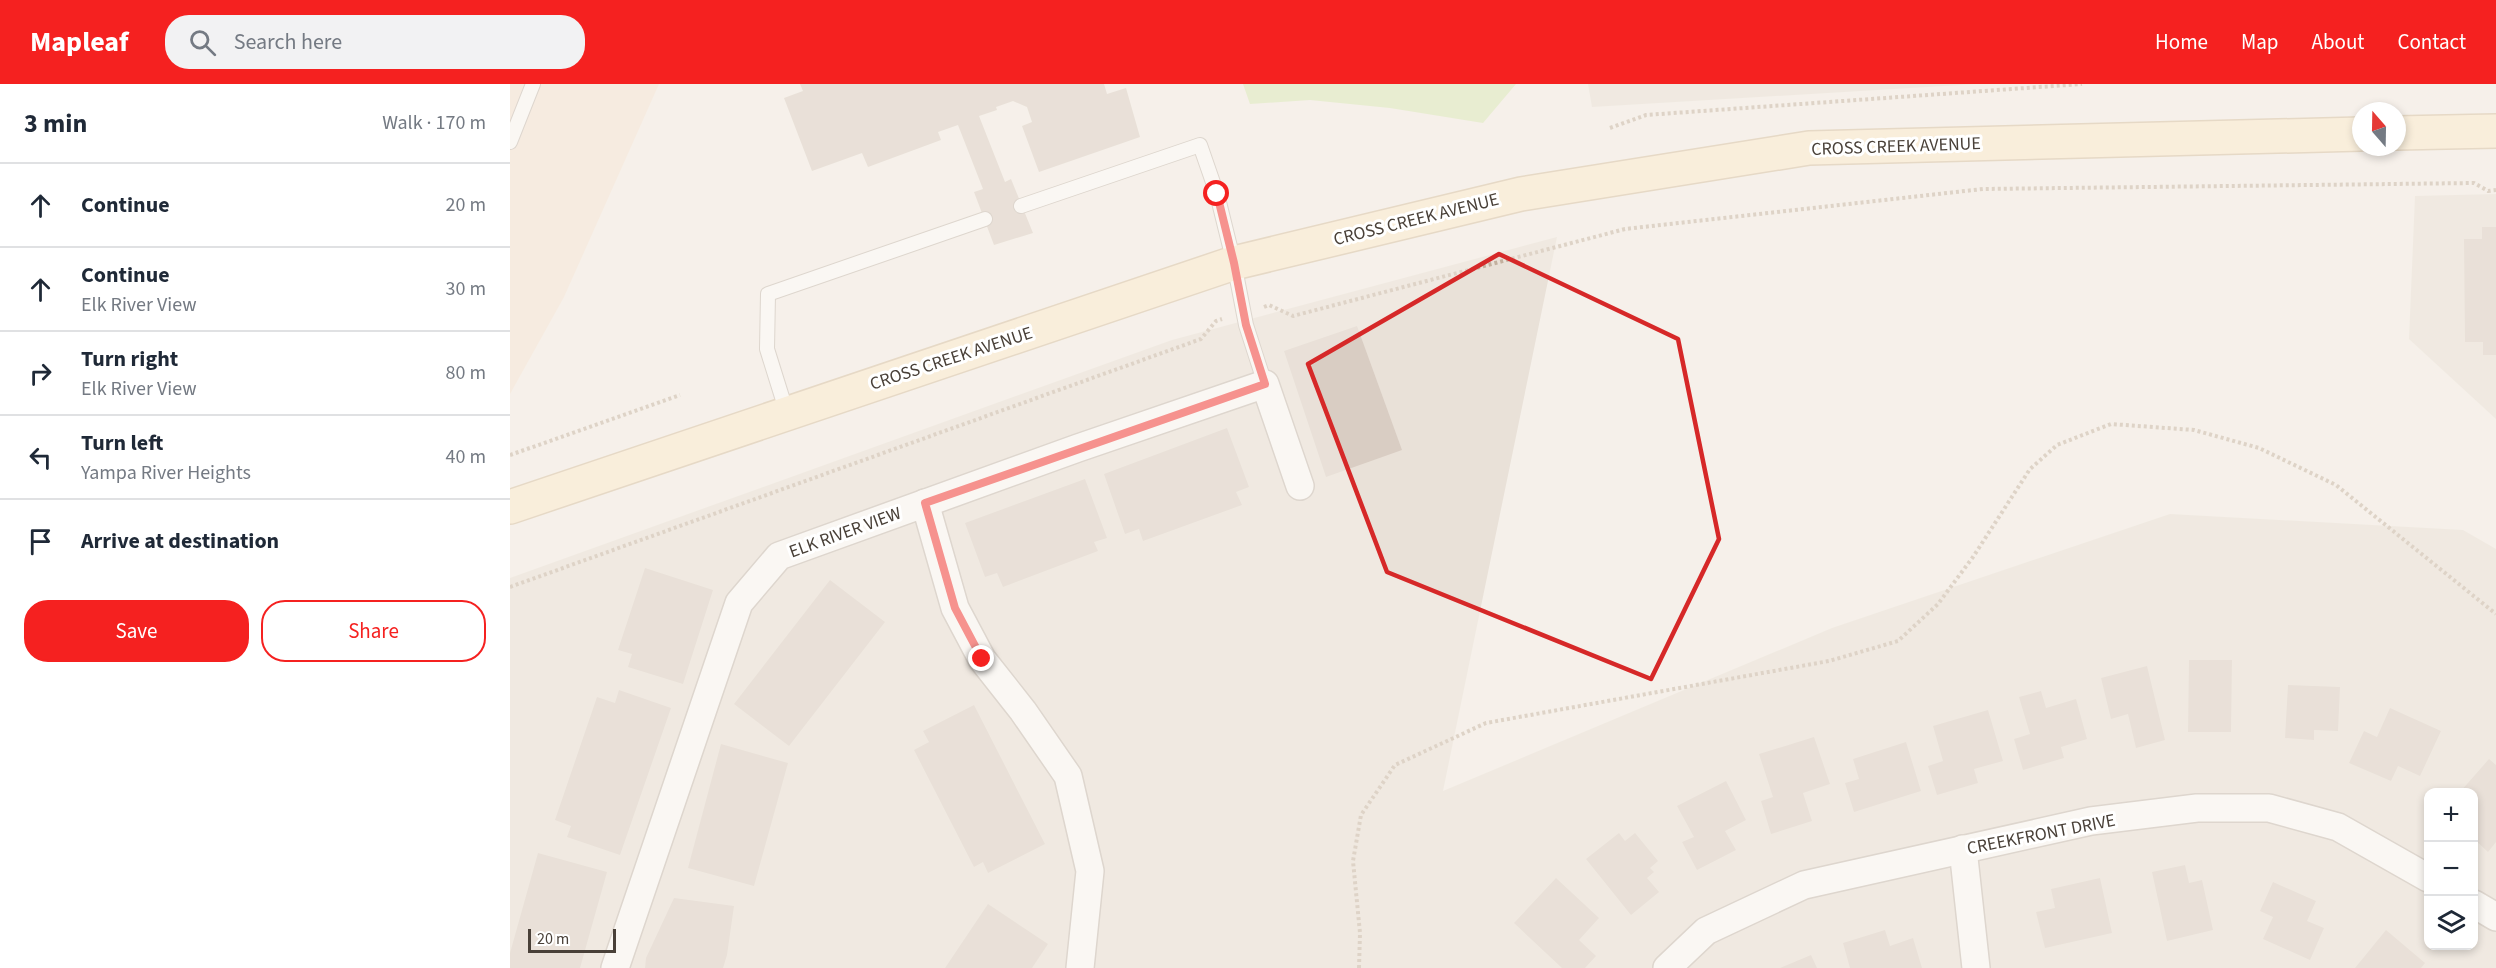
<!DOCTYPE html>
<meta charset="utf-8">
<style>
body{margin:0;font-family:"Source Sans 3",sans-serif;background:#f2f2f3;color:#1f2937}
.controls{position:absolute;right:18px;bottom:18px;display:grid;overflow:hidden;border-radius:12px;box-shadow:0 3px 9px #0003}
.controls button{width:54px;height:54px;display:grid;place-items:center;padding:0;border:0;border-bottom:2px solid #e0e1e3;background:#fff;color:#1f2937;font:30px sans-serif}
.compass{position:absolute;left:1842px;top:18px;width:54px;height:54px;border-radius:50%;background:#fff;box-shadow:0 3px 9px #0003;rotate:340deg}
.scale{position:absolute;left:18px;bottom:15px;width:88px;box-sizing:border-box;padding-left:6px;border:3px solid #494038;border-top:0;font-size:16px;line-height:21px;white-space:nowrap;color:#494038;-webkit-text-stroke:4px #fff;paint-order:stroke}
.stop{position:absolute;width:18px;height:18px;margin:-14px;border:4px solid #f52120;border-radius:50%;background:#fff}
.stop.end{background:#f52120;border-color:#fff;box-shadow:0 2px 6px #0008}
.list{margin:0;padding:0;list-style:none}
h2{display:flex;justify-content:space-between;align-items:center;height:78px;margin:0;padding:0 24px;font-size:26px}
h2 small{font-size:20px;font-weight:400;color:#747a83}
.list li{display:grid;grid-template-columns:39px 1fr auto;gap:18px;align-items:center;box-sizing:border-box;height:84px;padding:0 24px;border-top:2px solid #e0e1e3}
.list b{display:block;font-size:22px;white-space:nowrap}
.list p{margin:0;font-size:20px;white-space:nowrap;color:#747a83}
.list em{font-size:20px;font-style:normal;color:#747a83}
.actions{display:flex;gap:12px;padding:18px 24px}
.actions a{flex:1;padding:14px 0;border:2px solid #f52120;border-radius:24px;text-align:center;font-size:21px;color:#f52120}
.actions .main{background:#f52120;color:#fff}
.icon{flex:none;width:33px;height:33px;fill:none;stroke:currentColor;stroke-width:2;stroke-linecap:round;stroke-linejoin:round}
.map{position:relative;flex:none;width:1986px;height:884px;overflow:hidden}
header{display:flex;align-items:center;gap:36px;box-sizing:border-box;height:84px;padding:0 30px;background:#f52120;color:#fff}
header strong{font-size:28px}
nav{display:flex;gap:33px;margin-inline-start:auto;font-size:21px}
.search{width:420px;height:54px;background:#f2f2f3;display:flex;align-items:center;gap:15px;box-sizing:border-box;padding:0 21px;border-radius:24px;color:#747a83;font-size:22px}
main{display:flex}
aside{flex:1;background:#fff}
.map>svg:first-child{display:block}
</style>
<header>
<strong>Mapleaf</strong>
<div class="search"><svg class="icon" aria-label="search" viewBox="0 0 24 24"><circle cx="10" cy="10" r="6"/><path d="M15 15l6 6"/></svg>Search here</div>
<nav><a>Home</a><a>Map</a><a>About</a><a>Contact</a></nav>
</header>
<main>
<aside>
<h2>3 min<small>Walk · 170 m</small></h2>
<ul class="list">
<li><svg class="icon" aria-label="ahead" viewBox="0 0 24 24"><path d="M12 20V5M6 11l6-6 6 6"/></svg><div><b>Continue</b></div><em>20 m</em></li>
<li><svg class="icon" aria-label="ahead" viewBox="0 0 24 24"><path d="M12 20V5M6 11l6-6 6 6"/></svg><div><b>Continue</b><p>Elk River View</p></div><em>30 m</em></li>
<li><svg class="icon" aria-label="right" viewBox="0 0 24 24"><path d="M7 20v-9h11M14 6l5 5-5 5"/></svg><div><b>Turn right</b><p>Elk River View</p></div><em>80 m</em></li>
<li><svg class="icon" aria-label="left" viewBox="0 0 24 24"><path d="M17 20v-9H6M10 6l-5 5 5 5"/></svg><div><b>Turn left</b><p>Yampa River Heights</p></div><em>40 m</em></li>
<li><svg class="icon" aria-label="arrive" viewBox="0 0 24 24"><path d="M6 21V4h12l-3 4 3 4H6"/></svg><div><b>Arrive at destination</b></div></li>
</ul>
<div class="actions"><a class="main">Save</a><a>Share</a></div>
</aside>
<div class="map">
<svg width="1986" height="884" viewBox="0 0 1986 884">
<rect width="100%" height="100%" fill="#f5f0ea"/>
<g fill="#e9e1d8" fill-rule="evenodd">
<path d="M1078,0H1467L1082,23Z"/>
<path d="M1986,110V335L1899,255L1905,112Z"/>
<path d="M1047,153L933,707L1322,544L1660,430L1953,446L1986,465V884H0V494L662,256ZM1918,708H1964V862H1918Z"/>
</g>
<path fill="#f6e4d6" d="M0,0H149L54,213L0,310Z"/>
<path fill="#d8e8b4" d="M733,0H1006L973,39L880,24L800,16L740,20Z"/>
<g fill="#d9cdc3">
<path d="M290,0H594L597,10L616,4L630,53L529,88L512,42L522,38L517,23L503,17L486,23L487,26L469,32L495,98L501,95L523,149L484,161L464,108L473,105L448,41L428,48L431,56L358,83L352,69L302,87L274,14L293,7Z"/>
<path d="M1972,143H1986V271H1973V258H1955L1954,155H1972Z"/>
<path d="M847,242L892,366L816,393L774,267Z"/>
<path d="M717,344L739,403L726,408L732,421L633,457L629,445L615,450L594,390Z"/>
<path d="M575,395L597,454L584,458L588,467L493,503L487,489L475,493L455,439Z"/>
<path d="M135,484L203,506L173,600L118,583L122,570L108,566Z"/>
<path d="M320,496L375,538L279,662L224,620Z"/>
<path d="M1679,576H1722L1721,648H1678Z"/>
<path d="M1637,582L1655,656L1626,664L1618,630L1601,635L1591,594Z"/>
<path d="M1778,601L1830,603L1828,647L1804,646V656L1775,654Z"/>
<path d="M109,606L161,624L110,771L57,753L61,742L45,736L87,613L105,619Z"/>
<path d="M1531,607L1536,624L1566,615L1577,655L1551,663L1554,674L1513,686L1504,655L1520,650L1509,613Z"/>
<path d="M464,621L535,760L478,789L473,778L464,783L404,666L419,658L413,647Z"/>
<path d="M1880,624L1931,647L1910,692L1888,682L1881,697L1839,679L1854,647L1867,653Z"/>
<path d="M1478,626L1493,677L1464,685L1468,699L1427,711L1418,682L1433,677L1423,642Z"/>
<path d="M1304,653L1320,700L1293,709L1302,737L1261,750L1251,717L1263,713L1249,670Z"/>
<path d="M1396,658L1411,707L1344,728L1335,699L1349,695L1343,675Z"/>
<path d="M211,660L278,679L244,802L178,784Z"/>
<path d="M1979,675L1986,681V758L1978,768L1964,755V708H1950Z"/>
<path d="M1216,697L1236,736L1215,747L1226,766L1187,786L1172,758L1184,753L1167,722Z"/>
<path d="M1109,749L1115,757L1125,749L1148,777L1140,784L1144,788L1137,794L1149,808L1121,831L1076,775Z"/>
<path d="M28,769L97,788L70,884H0V869Z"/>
<path d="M1675,781L1679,799L1692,796L1703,846L1657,857L1642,788Z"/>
<path d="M1046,794L1089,834L1069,856L1086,872L1075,884H1052L1004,839Z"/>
<path d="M1590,794L1602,849L1535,864L1526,828L1545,824L1541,805Z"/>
<path d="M1763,798L1806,817L1797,837L1814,844L1800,876L1753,855L1763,833L1750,827Z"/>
<path d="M164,814L224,822L217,871L213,884H135L136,874Z"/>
<path d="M478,820L538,860L522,884H435Z"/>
<path d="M1375,846L1380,862L1403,854L1412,884H1340L1333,859Z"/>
<path d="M1876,846L1915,879L1911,884H1845Z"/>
<path d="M1301,871L1307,884H1270Z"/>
</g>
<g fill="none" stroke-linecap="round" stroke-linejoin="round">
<g stroke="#c0b6ad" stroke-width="16">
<g id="lane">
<path d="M0,58L23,0"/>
<path d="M511,122L690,61L707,110L724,179L736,241L755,300"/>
<path d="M277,329L257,265L258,210L475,135"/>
</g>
</g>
<g stroke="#c0b6ad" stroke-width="30">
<g id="street">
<path d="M415,419L445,524L472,575L513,627L558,692L580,787L570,884"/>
<path d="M1453,765L1466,884"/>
<path d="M1964,820L1986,833"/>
<path d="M105,884L229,519L269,472L568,364L755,300L790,402"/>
<path d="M1157,884L1196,847L1294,801L1581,737L1687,724H1759L1828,743L1918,794"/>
</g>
</g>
<g stroke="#d3bc9b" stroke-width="36">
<g id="secondary">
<path d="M1887,49L1986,47"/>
<path d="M0,423L724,179L1011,110L1299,64L1851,50"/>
</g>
</g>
<g stroke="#c2b09e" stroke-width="4" stroke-dasharray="3 3" stroke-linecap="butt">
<path d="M1100,44L1136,31L1572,0"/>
<path d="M754,223L759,221L783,232L1115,145L1473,105L1964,99L1978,107L1986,106"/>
<path d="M0,371L170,311"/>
<path d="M0,503L691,255L706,237L712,235"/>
<path d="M849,884L850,849L843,777L851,731L885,681L976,639L1319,577L1388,557L1428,520L1463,473L1520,385L1547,361L1601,340L1684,346L1749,364L1826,401L1986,530"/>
</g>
<use href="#lane" stroke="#fff" stroke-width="14"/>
<use href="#street" stroke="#fff" stroke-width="27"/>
<use href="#secondary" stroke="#fdeacb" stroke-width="33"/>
</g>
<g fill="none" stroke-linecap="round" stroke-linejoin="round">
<path stroke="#f52120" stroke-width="8" d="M472,575L445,524L415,419L755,300L736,241L724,179L707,110"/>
</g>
<path d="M0 0H1986V884H0ZM989,170L1168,255L1209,455L1141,595L877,488L798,280Z" fill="#f5f0ea" fill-opacity=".55" fill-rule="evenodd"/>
<path fill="none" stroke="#d62828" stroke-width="4.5" stroke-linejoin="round" d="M989,170L1168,255L1209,455L1141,595L877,488L798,280Z"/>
<g text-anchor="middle" stroke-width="6" stroke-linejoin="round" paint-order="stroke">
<g font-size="18" fill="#494038" stroke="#fff">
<text transform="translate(1386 62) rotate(-2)" y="6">CROSS CREEK AVENUE</text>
<text transform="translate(906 135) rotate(-14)" y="6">CROSS CREEK AVENUE</text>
<text transform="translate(441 274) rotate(-18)" y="6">CROSS CREEK AVENUE</text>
<text transform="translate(335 448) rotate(-20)" y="6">ELK RIVER VIEW</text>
<text transform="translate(1531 750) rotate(-11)" y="6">CREEKFRONT DRIVE</text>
</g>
</g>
</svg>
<div class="controls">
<button>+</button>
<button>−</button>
<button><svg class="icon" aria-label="layers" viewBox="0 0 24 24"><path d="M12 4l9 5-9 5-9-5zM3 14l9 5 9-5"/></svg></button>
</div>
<svg class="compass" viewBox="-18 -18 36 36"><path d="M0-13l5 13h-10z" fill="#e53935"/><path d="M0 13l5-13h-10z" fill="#747a83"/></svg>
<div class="scale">20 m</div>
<div class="stop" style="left:707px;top:110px"></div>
<div class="stop end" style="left:472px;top:575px"></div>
</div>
</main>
